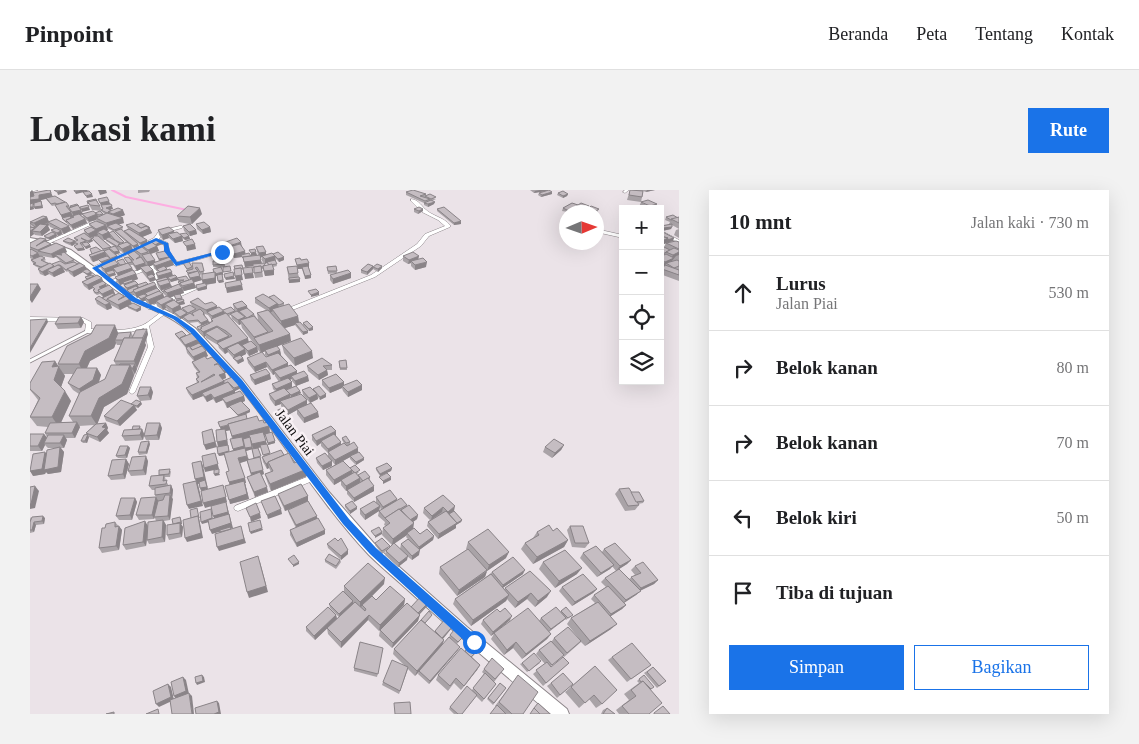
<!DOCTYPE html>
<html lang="id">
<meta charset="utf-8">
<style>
body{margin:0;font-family:Georgia,serif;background:#f2f2f2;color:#202124}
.controls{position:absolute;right:15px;top:15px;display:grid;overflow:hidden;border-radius:0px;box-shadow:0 5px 20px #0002}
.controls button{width:45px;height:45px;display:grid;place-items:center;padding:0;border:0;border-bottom:1px solid #e0e0e0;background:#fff;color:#202124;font:25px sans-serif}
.compass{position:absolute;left:529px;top:15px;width:45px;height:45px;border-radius:50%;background:#fff;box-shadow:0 5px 20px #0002;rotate:88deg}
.stop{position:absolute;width:15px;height:15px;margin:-11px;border:4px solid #1a73e8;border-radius:50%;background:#fff}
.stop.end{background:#1a73e8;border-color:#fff;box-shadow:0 1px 5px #0008}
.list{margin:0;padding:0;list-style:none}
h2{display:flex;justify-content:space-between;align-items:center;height:65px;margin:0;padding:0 20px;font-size:21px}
h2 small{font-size:16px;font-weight:400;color:#757577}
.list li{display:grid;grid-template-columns:32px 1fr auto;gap:15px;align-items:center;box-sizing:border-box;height:75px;padding:0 20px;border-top:1px solid #e0e0e0}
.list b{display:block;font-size:19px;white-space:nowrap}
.list p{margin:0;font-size:16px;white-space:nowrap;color:#757577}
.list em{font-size:16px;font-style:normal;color:#757577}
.actions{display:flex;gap:10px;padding:15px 20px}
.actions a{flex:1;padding:11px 0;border:1px solid #1a73e8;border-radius:0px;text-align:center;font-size:18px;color:#1a73e8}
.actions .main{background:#1a73e8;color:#fff}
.icon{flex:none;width:28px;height:28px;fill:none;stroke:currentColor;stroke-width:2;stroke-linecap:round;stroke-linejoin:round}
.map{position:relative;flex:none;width:649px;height:524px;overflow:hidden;border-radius:0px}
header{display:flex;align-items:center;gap:30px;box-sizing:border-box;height:70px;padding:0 25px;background:#fff;border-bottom:1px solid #e0e0e0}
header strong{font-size:24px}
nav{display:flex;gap:28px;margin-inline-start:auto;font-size:18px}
.intro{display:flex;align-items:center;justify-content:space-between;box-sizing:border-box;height:120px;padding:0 30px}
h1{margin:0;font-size:35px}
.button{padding:12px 22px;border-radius:0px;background:#1a73e8;color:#fff;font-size:18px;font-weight:700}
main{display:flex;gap:30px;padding:0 30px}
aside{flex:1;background:#fff;border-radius:0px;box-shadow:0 5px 20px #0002}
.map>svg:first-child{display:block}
</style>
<header>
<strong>Pinpoint</strong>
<nav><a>Beranda</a><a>Peta</a><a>Tentang</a><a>Kontak</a></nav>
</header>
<div class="intro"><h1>Lokasi kami</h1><a class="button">Rute</a></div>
<main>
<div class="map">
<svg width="649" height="524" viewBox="0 0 649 524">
<rect width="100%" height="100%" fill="#ebe3e8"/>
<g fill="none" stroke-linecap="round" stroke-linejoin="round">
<path stroke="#fdade1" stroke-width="2" d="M82,0L96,7L157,20"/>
<g stroke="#8c8589" stroke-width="4.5">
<path id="lane" d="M0,171L58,141"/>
</g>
<g stroke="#8c8589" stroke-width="1">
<g id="street">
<path d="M0,0H8L0,2Z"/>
<path d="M595,0H599L595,3L593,2Z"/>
<path d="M381,9C388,10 390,14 395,19C402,26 413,27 420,35V37L399,46L391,56L345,87L255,123H251V121L341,85L387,54L395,44L415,36L408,30L392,22L381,11Z"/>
<path d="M59,33L63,34L20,53L16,52Z"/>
<path d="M150,36H152V38L133,43L129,49L138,53L139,61L147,72L192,61L194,62L146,76L144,75L135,61L134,55L126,51L66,79L61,78L124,48L129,41Z"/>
<path d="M566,39L593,45V48L566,42Z"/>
<path d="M630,40L649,50V53L630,43Z"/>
<path d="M634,54H645L647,55L645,56H637L630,59V56Z"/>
<path d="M127,73L130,75L124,78L130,84L129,94L134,102L133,103H129L123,94L124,84L120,79L82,93L77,92Z"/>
<path d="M165,96L168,98L167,99L122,119H118L117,118Z"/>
<path d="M133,121L135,122V124L119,136L124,157L105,202L102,204L99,202L118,157L114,138C96,145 77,144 58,143L55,141L56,134L52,132L0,131V127L53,128L61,132V139C78,140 97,142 113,135C121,131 126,125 133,121Z"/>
<path d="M282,285L285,286L286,288L285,290L208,321L205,320L204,318L205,316Z"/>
</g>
</g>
<g stroke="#8c8589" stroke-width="2">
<path id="secondary" d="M0,48L17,51L41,60L101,104L148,126L165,138L213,190L299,302L349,359L437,437L537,519L539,524H521C470,481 419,438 370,393C360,384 349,375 339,365C274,296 229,207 159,142C140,123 112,118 90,103C57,81 43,59 0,52Z"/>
</g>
<use href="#lane" stroke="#fff" stroke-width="3"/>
<use href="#street" fill="#fff" fill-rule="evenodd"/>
<use href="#secondary" fill="#fff" fill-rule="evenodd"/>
</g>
<g fill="#a9a3a7" fill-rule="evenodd">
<path d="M2,0L4,3L23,7L53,24L51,25L54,27L52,24L65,23L75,24L72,22L71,21L62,20L57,11L70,16L72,20L73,19L68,9L80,14L83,19L79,20L95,25L89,27L94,33L89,34L93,39L92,40L94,42L98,39L96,35H107L119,37L122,43L112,47L117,50V52L132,51L133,54L127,56L129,61L121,64L125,72L129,71L126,63L139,68L142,70L144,75L136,78L143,85L147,88L160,90L157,83V80L153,73L162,77L163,79L172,73L174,84L193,85H192L194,92L189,93L187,86H186V93L176,95L177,99L168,101L166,95L173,94L172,84L170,85L168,80H167L172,90L164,92L166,98L154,101L153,100L154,103L150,104L155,114L150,115L152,120H153L152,118L162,116L160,112L175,114L193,120L204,119L203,114L217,116V119L224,124L228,130L227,123L236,120L225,113V108L239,107L254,113V115L268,126L269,132L278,143L273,145L265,135L255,138L261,151L247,156L250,160L251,165L258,173V176L267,181V184L279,191L266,196L271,203L265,206L277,214L289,227L274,233L267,224V220L258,225L251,216V214L245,216L240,209L239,204L245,201L243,199L242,194L249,192L245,186V184L243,185L237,177L225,182L218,173L217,168L231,163L227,159L228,162L219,166L215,161L216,164L211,166L213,168L214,171L208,174L198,162L195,164L189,158L188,155L176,148V146L174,147L171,144V142H170L168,139L167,137L171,135L168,132L158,133L153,128L150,129L145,125L144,124H143L137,119L136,118L133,120L127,116L126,113L120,115L116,112V110L112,112L108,107L107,108L104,104L101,105L95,98L93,94L90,95L87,92L85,87L88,86L85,81H84L86,85L79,87L77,84H76L72,80L70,75L72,74L69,70L63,72L61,70L59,65L73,60L63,50V47L61,48L63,51L59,53L57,52L61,57L56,59L53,55H52L55,60L48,61L45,58L44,56L46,55L45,54L42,56L35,53L33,51H46L44,48L55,45L54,40L61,37L59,34L67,32L66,30L59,32L56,30L57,33L43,39L33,30L26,15L22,16L16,9L11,10L13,18L5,19L4,15H3L4,19L0,20V10ZM77,38L85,42L96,52L94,53L76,40H78ZM71,48L74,50L76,49V51L84,56L81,57ZM106,52L111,55L112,56L104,59L105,62L98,64L99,68H94L97,73H87L83,70L88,68L86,64L90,63L89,60L94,63L103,60L101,56L104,58L109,56L108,54ZM100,75H103L107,81L111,79L112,82L120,92L126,90L124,86L125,85L123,80L119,76L123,75L124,78L129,82L126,83L128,90H126L128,97L131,101L136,106L134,107L133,104L130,101L118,94L108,95L103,92V91L108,89L106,84ZM138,89L141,92L148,90L149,94L142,97ZM144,106L147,112L143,111L140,108ZM175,124L178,125L181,129V132H179L178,130L175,126ZM201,125L202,129L209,135L211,134L212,138L225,155L219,152L199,126ZM235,161V165L237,167H236L232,162ZM262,189V191L266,196L262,197V192L260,190Z"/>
<path d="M108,0H120L119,2L108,3Z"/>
<path d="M500,0H517V1L522,4L511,7L508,5L509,3L515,1L504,3Z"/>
<path d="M600,0H625L616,2L613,1L612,7L611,12L597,10Z"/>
<path d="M376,2L396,4V6L406,9L402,11L404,14L398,17L394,15V13L376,5Z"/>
<path d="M528,3L538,4L537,6L533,8L527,5Z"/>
<path d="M611,12L625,19H614L609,17Z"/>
<path d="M542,13L558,18L569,19L566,24V22H538L532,21L533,18Z"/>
<path d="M384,19H393V21L388,24L384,22Z"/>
<path d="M407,19L431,34L424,35L407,21Z"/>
<path d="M172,24L162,34H160L166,40L167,44L160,46L154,41L153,36L159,34L149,32L147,26Z"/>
<path d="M17,27L19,32L41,40L34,44L32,43V44L28,46L27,45V46L20,50L15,48L14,46L22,42L21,40L25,39L20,37L19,35L18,36L20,40L12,46L5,45L4,44L0,47V33L1,34L0,32Z"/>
<path d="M636,27H649V39L642,35L641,39L632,41L630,39L631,36L640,35L639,34L640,32L635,30Z"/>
<path d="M166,34L180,37L181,42L173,44L167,39Z"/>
<path d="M649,39V48L644,45L646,40Z"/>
<path d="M128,40L144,41V42L150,45L159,46L160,49L155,50L152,48L153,51L145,53L139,48L133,50L129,45Z"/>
<path d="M630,42L643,51L636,53L631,55V58L634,57L636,53L649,52V91L630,84V82L634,76L632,77L630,76Z"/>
<path d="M0,52H17L37,62L35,63L45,72L56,79L62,84L58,86L53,82L44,87L40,84L38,81L37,82L33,79L35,82L24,87L19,84L15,86L10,84L8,79L9,78L5,76L3,74H4L2,72L1,70L2,69L0,68ZM12,66L23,68L26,67L34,74H22L14,71L16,70Z"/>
<path d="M190,54L212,57L215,64L221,66L228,65L226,57L236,62V64H243L254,70L249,72L245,68V71L247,76L243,77L244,85L235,86L233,79H232L233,87L225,88L223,76L215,77L214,70L212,67L204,68L200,61H197L191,58ZM232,67V71L235,74L237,73L238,75H235L232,73L230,68Z"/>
<path d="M373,66L388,69L396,77L385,80L381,76V73L378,74L373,71Z"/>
<path d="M265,69L271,70L279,78L281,88L275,89L272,79H267L270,92L259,93L257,77L267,76Z"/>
<path d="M195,73V77H183V75Z"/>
<path d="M306,76L307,83L298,84L297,77Z"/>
<path d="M352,76V78L348,82L343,79L337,85L331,83V80L343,77Z"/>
<path d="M321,83V88L303,94L300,90V85Z"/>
<path d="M64,86L73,92L77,96L83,99L85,104L100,109L102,114L111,117V120L107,122L98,118V116L90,120L81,115L82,118L77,120L67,114L65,109L73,107L70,104L67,105L64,103L63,100L64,99L63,98L59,100L54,96L52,92L56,90L55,87Z"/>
<path d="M51,127L54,132L51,138L28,139L25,134Z"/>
<path d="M273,133L283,140L279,141L273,135Z"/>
<path d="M101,142L103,146L118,144L115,153L116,155L97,204L74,217L67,234L76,233L78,238L77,240L79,243L70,252L59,247L57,253H53L51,251L57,244L56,243L64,235L49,236L50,237L45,248H36L37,250L34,258H31L34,262L31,282L18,284L16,282L15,284L3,286L17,264L27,258H18L15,255L12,261H0V244H14L17,248V247L15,243L18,237L7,236L0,227L8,210L5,206L0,200V193L25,171L28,176H29L28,174L88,143ZM86,153L87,155H91L84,171L86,175L75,189L69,192L71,185L67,178H57L60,171L84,158ZM34,184H43L38,193L43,200L49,204L39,226L43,232H31L41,211L31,197L35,186Z"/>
<path d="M145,144L156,145L169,149L170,154L178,166L176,167L177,169L188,174L198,182L195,183L196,188L192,190L194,191L211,198L205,201V203L214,206L215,211L212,212L220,220V222L214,225L217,229L234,233L239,236L240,242L245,253L238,255L235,245H234L240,264L254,265L264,273L277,286L241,301L237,291L235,284L241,282L239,278L237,279L233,272L232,267H234L231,257L228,258L231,269H230L234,284L232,285L238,302L225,307L217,287L221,286L217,271L210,273L216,293H215L219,309L200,314L199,281L194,265L189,266L188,257L191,240L208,226L200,217L197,218L193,210L186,213L183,209L177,212L173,206L163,210L158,203L156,198L167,193L166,189L167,188L166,183L168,182L164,177L162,172L164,171L157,163L156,158L146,146ZM200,240L202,249L203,260L199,262L196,241ZM222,259L224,269L219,270L216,261Z"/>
<path d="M252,155L283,168L265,176L254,163Z"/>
<path d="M316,170L317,180H310L309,171Z"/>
<path d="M302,175V180H297L298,185L289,190L278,181L277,176Z"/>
<path d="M220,185L241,189L225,195L221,190Z"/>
<path d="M292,190L314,192V196L332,195V200L318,207L313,201L312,198L300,203L292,195Z"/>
<path d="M283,199L296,204V207L290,210L288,207V209L280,213L273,205L272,200Z"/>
<path d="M123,202L121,210L110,211L107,206Z"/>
<path d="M101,214H112L108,218L105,217L107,220L90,236L76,231L74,226Z"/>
<path d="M110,236L111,239H112L114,244L132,238L129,250H116L114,246L113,250L95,251L92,246Z"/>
<path d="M306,241V246L311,252V255L314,253L312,250V248L320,252V254L328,262L334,270L326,275L320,269V267L313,271L320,279V278L329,282L327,284L328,286L340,287V289L339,290L344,301L324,312L317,304V300L316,301L311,295V291L304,295L296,285V280L305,275L302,271V276L293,280L287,273L286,268L298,266V263L291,256V253L287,256L282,250V245Z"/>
<path d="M120,254L117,264L109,265L108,262Z"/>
<path d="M534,255L531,260L522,268L513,262L515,257Z"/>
<path d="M98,256L100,258L97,268H88L86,266Z"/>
<path d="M96,269L99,274L95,289L81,290L78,286Z"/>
<path d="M118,271L116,285L101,286L98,281Z"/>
<path d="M346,278H362L361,281L350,286L346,280Z"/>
<path d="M141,281L140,287H135L136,291L139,296L141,295L143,300L140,330L134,331L136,335L135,352L119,354L117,350L116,356L96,360L93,355L118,336L126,331L125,328L124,329L109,330L106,325L126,307L125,305V300H122L119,296L129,285Z"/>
<path d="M589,299L601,302L614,311L613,313L608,314L609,315L605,320L595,321L585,304Z"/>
<path d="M248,304L278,306V311L255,321L249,308Z"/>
<path d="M413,305L424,321L423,322L432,330L431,332L426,335V338L408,349L397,336L398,332L400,330L393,323L394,318Z"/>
<path d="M346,307L367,311L377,316L388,325L387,329L383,332V338L390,344L404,346L403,350L389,360V365L382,370L377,366V370L368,377L355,365L356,361L352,364L345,355V353L359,358L362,355L352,345L353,338L356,336L354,335L355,332L348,326L349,321L351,320L350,317L349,321L335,330L330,324V319L346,312ZM377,345L376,347L378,349L371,354L370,359L364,354Z"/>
<path d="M105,308L107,312L102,330H89L86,326Z"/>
<path d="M315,315L327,317V319L320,324L315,317Z"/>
<path d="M258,320L287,326V328L295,344L267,357L260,345V340L266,338L259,324Z"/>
<path d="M0,327L1,329L15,328L14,334L6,335L4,342L0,343Z"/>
<path d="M150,327L151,329L152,334H151L153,337L152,347L139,350L137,345L143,334Z"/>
<path d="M85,332L92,340L89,360L72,363L69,358L75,338Z"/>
<path d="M540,336L559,353L555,358L542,357L537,340Z"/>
<path d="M523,341L538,350L534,357L503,374L491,359L495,353L503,348L507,342Z"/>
<path d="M438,352L476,368L457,381L455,387L427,406L409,384L410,377L437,360L436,359Z"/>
<path d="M297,354L318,364L311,370L298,358Z"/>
<path d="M574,359L601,370L597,374L586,381L582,376L580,379L567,387L550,368L553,363L572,362Z"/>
<path d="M295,370H310L311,372L306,379L295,372Z"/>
<path d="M513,372L547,384L525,398L509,379Z"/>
<path d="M605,376L628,390L624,394L610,401L606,405L594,413L596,415L592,419L580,426L581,439L555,456L551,452L534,467L533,466L521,476V477L539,473L513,496L503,484L515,474L506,464L509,460L522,451L524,448L550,450L537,434L541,428L565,413L561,409L564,405L576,397L571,392L575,388L599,389L605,385L601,380Z"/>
<path d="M500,381L517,407L505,417L497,409L485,418L477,409L476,411L441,436L423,414L425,409L460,384L462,382L493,384L473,398L475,399V398Z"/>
<path d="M354,394L342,406L346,410L375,409L374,415L349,441L338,430L311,458L298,444L297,438L309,427L300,418L299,414L314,402V396Z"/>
<path d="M532,397L567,399L563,403L542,416L529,401Z"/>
<path d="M399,414L389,425L388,431L362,458L349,446L350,440L381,417Z"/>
<path d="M536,417L541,426L536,430L535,429L519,442L521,444L517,449L492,469L483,458L474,465L461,449L464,444L461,446L451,434L453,430L470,422L480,430L468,441L509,431L511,428L530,422Z"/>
<path d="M306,425L307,429L285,450L276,441V437Z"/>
<path d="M402,426L395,433L404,442L405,441L423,436L421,439L413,449L414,450L412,454L428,460L399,494L388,484L389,482L385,486L378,479L369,504L352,495L353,492L375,476L363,464L364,459Z"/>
<path d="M420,445L432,448L427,454L419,447Z"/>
<path d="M353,458L347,487L324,481V478Z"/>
<path d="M435,461L445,464L442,467L450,475L447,480L431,500L424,493L418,501L406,490L408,485Z"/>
<path d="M582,467L621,475L597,492L578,470Z"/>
<path d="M492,473H510L497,482L490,474Z"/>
<path d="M565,476L572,514L566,518L559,509L549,518L535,502Z"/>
<path d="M623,477L636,491L627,498L614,483Z"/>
<path d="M454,479H474L464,492L466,494L452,512L446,506L432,524H424L419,519L420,517L442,500L454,484L452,482Z"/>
<path d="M614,485L621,499L619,524H589L586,520L599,510L594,504L609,493L607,491Z"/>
<path d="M485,490L493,524H460L466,517L465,516Z"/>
<path d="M470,493L476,498L463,515L457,509Z"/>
<path d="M521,493L543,494L527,508L517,496Z"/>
<path d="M577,518L585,524H571L573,520Z"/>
</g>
<g fill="#8a8488">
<path d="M2,0L4,4L0,10L9,5L20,0L23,7L11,10V14L3,15L4,19L0,20V2Z"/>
<path d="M36,0L37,2L28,5L27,2Z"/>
<path d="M53,0H57L58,1L46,4L45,2Z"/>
<path d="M68,0H76L77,3L70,5Z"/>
<path d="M510,0H517V1L504,3L505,1Z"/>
<path d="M617,0H625L616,2Z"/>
<path d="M522,2V4L511,7L512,5Z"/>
<path d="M62,4L63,7L57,8L56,6Z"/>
<path d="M538,4L537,6L533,8V6Z"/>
<path d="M11,11L13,18L5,19L4,17Z"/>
<path d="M79,11L81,16L72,18L70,13Z"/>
<path d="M405,12L404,14L398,17V14Z"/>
<path d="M627,14L625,19H619L620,16Z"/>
<path d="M82,16L83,19L77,20L76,18Z"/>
<path d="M559,16L558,21L552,22L553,20Z"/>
<path d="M59,17L60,20L52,22L51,19Z"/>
<path d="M170,18L172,24L162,34L160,27Z"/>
<path d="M393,19V21L388,24L389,21Z"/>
<path d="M51,20L53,24L44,27L42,22Z"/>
<path d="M93,20L95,25L85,29L83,24Z"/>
<path d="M41,22L43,27L33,30L31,25Z"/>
<path d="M67,24L69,29L66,28V30L59,32L57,28Z"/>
<path d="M17,27L19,32L7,38L4,33Z"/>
<path d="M93,28L94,33L80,37L77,36L78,38L76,33Z"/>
<path d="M55,29L57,33L43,39L41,35Z"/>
<path d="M431,31V34L424,35V33Z"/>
<path d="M18,33L19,35L18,36L20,40L12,46L10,42L2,41L4,44L0,47V41L5,38Z"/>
<path d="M76,35L78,40L69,43L67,42L68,45L64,47L62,46L63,47L60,48L58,44L66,40V39Z"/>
<path d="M39,36L41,40L34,44L31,39Z"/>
<path d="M119,37L122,43L110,48L109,43Z"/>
<path d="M180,37L181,42L173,44L172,40Z"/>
<path d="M642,37L641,39L632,41L633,38Z"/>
<path d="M166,40L167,44L160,46L159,42Z"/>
<path d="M31,41L32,44L28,46L27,43Z"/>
<path d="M144,41L145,46L138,44L139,48L133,50L132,45Z"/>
<path d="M79,42L81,47L74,50L72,45Z"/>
<path d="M26,44L27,46L20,50L18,48Z"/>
<path d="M152,46L153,51L145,53L143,49Z"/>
<path d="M159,46L160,49L155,50L154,48Z"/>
<path d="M638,48H644L643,51L636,53L630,56V52Z"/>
<path d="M16,49L18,54H21L23,58L8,61L6,56Z"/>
<path d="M62,49L63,51L59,53L58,51Z"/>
<path d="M117,50V52L111,55L110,53Z"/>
<path d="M45,51L44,52L45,54L42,56L40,53Z"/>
<path d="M132,51L133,54L127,56L129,61L120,64L118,60L125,55Z"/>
<path d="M211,52L212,57H199L200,61H197L196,57Z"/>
<path d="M108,54L109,56L104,58L103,56Z"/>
<path d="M165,54L166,59L157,61L156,56Z"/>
<path d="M60,55L61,57L56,59L55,57Z"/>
<path d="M101,55L103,60L94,63L92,59Z"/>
<path d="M35,57L37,62L23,68L21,64Z"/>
<path d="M54,58L55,60L48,61L47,59Z"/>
<path d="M89,61L90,63L85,65L84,62Z"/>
<path d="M215,61L216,66L211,65L212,67L204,68V64Z"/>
<path d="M649,61V65L646,66L641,72L636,73L635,76L632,77L635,72L641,69L643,65Z"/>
<path d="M75,62L77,67L63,72L61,67Z"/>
<path d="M226,62L227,65L221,66V63Z"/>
<path d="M236,62V66H232V67L230,68L229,63Z"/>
<path d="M8,63L11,68L5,71L2,66Z"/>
<path d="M87,66L88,68L72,74L71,72Z"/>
<path d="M245,66L246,71L238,73L237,72V73L235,74V69Z"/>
<path d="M389,66L388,71H381V73L378,74L379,70Z"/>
<path d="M139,67L140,71L142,70L144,75L128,80L127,79L128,80L127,81L125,76L131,74L129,69Z"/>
<path d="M254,67V70L249,72L248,69Z"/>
<path d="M125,70L126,74L123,73V75L118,77L117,72Z"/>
<path d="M231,70L232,75L215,77L214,72Z"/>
<path d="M397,72L396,77L385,80V75Z"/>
<path d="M115,73L117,78L110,77L111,79L107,81L105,76Z"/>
<path d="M279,73V78L268,79L267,75Z"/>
<path d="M88,74L90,79L83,78L85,81L76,84L74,79Z"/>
<path d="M24,76L32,77L35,82L24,87L22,83L17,80L19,84L15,86L12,82Z"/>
<path d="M55,76L57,80L52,81L53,82L44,87L42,82Z"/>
<path d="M343,76V79L337,85V82Z"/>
<path d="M352,76V78L348,82V79Z"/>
<path d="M102,78L104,83L89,88L87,83Z"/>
<path d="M123,80L125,85L118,88L116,83Z"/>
<path d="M244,80V85L235,86L234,81Z"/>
<path d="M61,82L62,84L58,86L57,84Z"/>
<path d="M142,82L143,87H138V89L129,91L128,86Z"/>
<path d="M193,82V85L186,86V93L173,95L172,90L185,84Z"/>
<path d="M85,83L86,85L79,87L78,85Z"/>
<path d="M223,83L224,88L215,89L214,84Z"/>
<path d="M321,83V88L303,94V89Z"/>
<path d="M106,84L108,89L94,94L93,92V94L90,95L88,90Z"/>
<path d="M212,85L213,90L206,91L205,86Z"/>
<path d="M281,85V88L275,89V86Z"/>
<path d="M170,86L172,90L162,93L160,88Z"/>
<path d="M204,86L205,89L196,90L195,88Z"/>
<path d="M125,87L126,90L120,92L119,89Z"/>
<path d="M147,87L148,90L141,92L140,90Z"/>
<path d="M72,88L74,93L62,96L63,98L59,100L57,95Z"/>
<path d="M270,89V92L259,93V90Z"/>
<path d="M193,90L194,92L189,93L188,91Z"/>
<path d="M140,93L142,98L131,101L130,96Z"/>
<path d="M164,93L166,98L154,101L152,97Z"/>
<path d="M8,94L11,99L2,113L0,110V107Z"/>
<path d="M76,94L77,97L70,99L69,97Z"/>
<path d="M108,94L107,95L108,97L98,101L97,98Z"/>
<path d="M126,95L128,99L115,103V104L107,108L105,103Z"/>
<path d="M212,95L213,100L197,103L196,98Z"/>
<path d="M177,96V99L168,101L167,99Z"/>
<path d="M152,98L154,103L138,108L137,103Z"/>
<path d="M83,99L85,104L74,109L72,104Z"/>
<path d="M289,102V105L281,107V105Z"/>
<path d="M133,104L135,109L126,111V113L120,115L118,110Z"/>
<path d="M94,106L96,111L100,109L102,114L90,120L88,115V110Z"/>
<path d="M115,107L116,110L112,112L111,109Z"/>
<path d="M143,109L144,114H135L136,118L133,120L131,115Z"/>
<path d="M154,111L155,114L150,115L152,120L144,122V124H143L142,119L148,113Z"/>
<path d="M80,113L82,118L77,120L75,115Z"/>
<path d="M248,113L249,118L242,119L243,121L240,123L239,118Z"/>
<path d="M187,116L188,121L177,122L178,125L176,120Z"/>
<path d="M217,116L218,121H209L210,124H208L207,119Z"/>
<path d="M111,117V120L107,122L106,120Z"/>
<path d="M194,121L195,126L183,131L182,126Z"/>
<path d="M157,123V126L153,127V128L150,129V127Z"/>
<path d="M268,126L269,134L265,133V135L252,139L251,131Z"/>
<path d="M51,127L54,132L51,138L48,133Z"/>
<path d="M215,127L216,132L210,130L211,134L209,135L208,130Z"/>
<path d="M17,129L18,132L0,163V158Z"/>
<path d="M178,130L179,132L171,136V133Z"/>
<path d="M85,135L89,145L85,150L86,153L84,158L60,171L54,184L49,174L55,161Z"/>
<path d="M187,136L189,141L175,143L176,146L174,147L173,142Z"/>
<path d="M283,137V140L279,141V139Z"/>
<path d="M117,139L118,144L115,153L116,155L107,178L104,171Z"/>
<path d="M278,141V143L273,145V142Z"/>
<path d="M260,144L261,151L231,163L229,155Z"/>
<path d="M199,146L200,151L188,153L187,151Z"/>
<path d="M218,148L219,153L212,155V156L200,161L197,158L198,162L195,164L193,159Z"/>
<path d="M169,149L170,154L157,160L155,155Z"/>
<path d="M227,157L228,162L219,166L218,161Z"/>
<path d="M215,159L216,164L205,170L204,165Z"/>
<path d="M250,160L251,165L239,170L238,165Z"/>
<path d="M176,161L178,166L165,172L163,167Z"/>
<path d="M282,161L283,168L265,176L264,168Z"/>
<path d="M213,168L214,171L208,174L207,171Z"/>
<path d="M25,171L35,186L30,200L24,190L22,177Z"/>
<path d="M236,172L237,177L225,182L224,177Z"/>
<path d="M258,173V178L244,181L245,184L243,185L242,180Z"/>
<path d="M105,174L107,179L105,184L102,179Z"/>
<path d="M100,175L104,185L97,204L74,217L67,235L61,226L69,208Z"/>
<path d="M67,178L71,185L67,197L53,207L49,199Z"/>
<path d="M198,179V182L195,183L196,188L190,190L189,185L193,181Z"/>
<path d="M297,180L298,185L289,190L288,185Z"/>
<path d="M267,181V187L261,186L262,189L251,193L250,188Z"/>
<path d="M240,184L241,189L225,195L224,190Z"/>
<path d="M278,186L279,191L266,196L265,191Z"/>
<path d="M194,191L195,196L172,203L173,206L163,210L162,205Z"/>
<path d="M262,192V197L247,204L246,199Z"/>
<path d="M314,192V197L312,196V198L300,203L299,198Z"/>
<path d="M332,195V200L318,207V202Z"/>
<path d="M210,196L211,198L205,201V205L192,208L193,210L186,213L184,208Z"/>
<path d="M121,197L123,202L121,210L118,205Z"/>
<path d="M35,201L41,211L29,237L22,227Z"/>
<path d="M270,201L271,203L261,208V205Z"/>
<path d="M181,204L183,209L177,212L175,207Z"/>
<path d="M260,204V209L250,211L251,214L245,216V211Z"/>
<path d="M287,204L288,209L280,213L279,208Z"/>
<path d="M296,204V207L290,210V207Z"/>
<path d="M214,206L215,211L201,217L199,216L200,217L197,218L196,213Z"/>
<path d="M277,210V215L267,219V220L258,225V220Z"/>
<path d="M111,212L112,214L108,218L107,216Z"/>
<path d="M104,215L107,220L90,236L87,231Z"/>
<path d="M220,220V222L209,227L208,225Z"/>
<path d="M256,222V225L248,228V226Z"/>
<path d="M288,222L289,227L274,233V228Z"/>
<path d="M218,231L219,236L196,241L199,264L189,266L188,264V257L187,252L191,242L190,237Z"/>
<path d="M47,232L50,237L45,248L42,243Z"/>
<path d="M76,233L78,238L77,240L79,243L70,252L67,247L72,237Z"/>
<path d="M130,233L132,238L129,250L127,245Z"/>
<path d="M239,236L240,244L204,254L202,246Z"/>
<path d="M112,239L114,244L113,250L110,245Z"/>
<path d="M182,239L187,257L176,260L174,255Z"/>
<path d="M306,241V246L291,251V253L287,256L286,251Z"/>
<path d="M14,244L18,249L14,253L15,255L12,261L8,256Z"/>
<path d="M34,245L37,250L34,258L30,253Z"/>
<path d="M57,245L59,247L57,253L55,251Z"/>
<path d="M119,251L120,254L117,264L116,262Z"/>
<path d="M236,251L237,256L223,259L222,254Z"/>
<path d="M245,251V253L238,255V253Z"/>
<path d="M311,252V257L298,262V259Z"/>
<path d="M534,255L531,260L522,268L525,263Z"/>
<path d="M98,256L100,258L97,268L95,265Z"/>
<path d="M214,256L216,261L204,264L203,259Z"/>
<path d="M30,257L34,262L31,282L18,284L16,282L15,284L3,286L0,281L15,262L19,267Z"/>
<path d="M222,257L223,259L216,261L215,258Z"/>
<path d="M328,258V263L305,275V270Z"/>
<path d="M185,263L189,279L175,282L174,278Z"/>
<path d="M116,266L118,271L116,285L113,280Z"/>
<path d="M217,266L219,270L210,273L208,268Z"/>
<path d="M334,268V270L326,275V272Z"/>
<path d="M96,269L99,274L95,289L93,284Z"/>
<path d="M171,271L173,276L178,299L171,301L170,298L176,292L168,294L173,316L159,319L157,315L167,294L165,289Z"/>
<path d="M302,271V276L293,280L292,276Z"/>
<path d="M238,273L239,278L237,279L236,274Z"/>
<path d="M362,278L361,281L350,286V284Z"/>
<path d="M277,279V286L241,301L240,294Z"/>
<path d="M233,280L234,284L222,288L221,283Z"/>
<path d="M322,280V285L304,295V290Z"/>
<path d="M189,283L190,285L185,286L184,284Z"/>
<path d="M361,287V290L353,294V291Z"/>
<path d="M215,288L216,293H215L219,309L200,314L199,310L200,297L199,292Z"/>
<path d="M330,288V293L316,301V296Z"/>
<path d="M141,295L143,300L142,308L140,303Z"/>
<path d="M193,295L197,312H196L203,338L182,344L180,340L185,330L183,326L196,312L175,318L173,313Z"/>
<path d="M5,296L9,301L5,318L0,319V314Z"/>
<path d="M344,296V301L324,312V308Z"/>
<path d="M237,297L238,302L225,307L224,302Z"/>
<path d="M140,305L143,309L140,330L138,326Z"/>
<path d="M278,306V311L255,321L254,316Z"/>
<path d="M126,307L129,312L124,327V329L122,325Z"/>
<path d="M105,308L107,312L102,330L100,325Z"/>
<path d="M367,309L366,314L352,321L353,317Z"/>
<path d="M350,316L349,321L335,330V325Z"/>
<path d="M425,316L424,321L417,326L418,322Z"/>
<path d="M327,317V319L320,324V321Z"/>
<path d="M413,317L412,322L401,330L402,326Z"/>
<path d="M167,318L173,348L157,352L155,348Z"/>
<path d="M181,319L183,331L172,334L171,332Z"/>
<path d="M251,319L252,324L238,329L237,325Z"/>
<path d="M230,323L231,328L221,332L220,327Z"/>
<path d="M388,325L387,329L379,335L380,330Z"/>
<path d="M13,326L15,328L14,334L12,331Z"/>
<path d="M287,326V331L267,340L266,335Z"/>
<path d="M150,327L151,329L152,334H151L153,337L152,347L150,343L144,336Z"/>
<path d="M133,330L136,335L135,352L132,347Z"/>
<path d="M432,330L431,332L426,335V338L408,349L409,344Z"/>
<path d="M115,331L118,336L116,356L113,352Z"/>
<path d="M4,332L6,335L4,342L2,340Z"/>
<path d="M384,333L383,340L377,343V345L362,355L363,349Z"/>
<path d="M89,336L92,340L89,360L86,356Z"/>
<path d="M232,338L233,340L221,344L220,342Z"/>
<path d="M295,340V344L267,357L266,353Z"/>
<path d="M212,341L216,353L189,361L187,357Z"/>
<path d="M352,342V344L345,348V346Z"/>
<path d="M404,346L403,350L388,361L389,357Z"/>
<path d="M538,350L534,357L503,374L507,367Z"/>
<path d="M318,360V364L311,370V366Z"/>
<path d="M390,360L389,365L382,370V366Z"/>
<path d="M479,362L476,368L457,381L455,387L427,406L429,400L457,381L459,375Z"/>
<path d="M378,366L377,370L368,377L369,373Z"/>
<path d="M601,370L597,374L586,381L590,376Z"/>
<path d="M230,372L238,402L219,408L217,402Z"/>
<path d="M269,372V374L263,377V375Z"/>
<path d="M584,375L580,379L567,387L571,383Z"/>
<path d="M552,378L547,384L525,398L529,391Z"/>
<path d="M495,380L493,384L471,399L473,395Z"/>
<path d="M355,388L354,394L330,418V412Z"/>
<path d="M628,390L624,394L607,402L611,398Z"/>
<path d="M567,399L563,403L542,416L545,412Z"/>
<path d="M521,401L517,407L505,417L508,411Z"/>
<path d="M611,401L606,405L592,414L596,410Z"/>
<path d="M501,403L497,409L485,418L488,412Z"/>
<path d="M479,405L476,411L441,436L443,430Z"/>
<path d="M375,409L374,415L349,441L350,435Z"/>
<path d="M323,411V415L310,428L309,424Z"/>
<path d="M400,411L399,414L387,427L388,424Z"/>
<path d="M596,415L592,419L578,428L581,424Z"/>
<path d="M306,425L307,429L285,450L284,446Z"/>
<path d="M339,425L338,430L311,458V452Z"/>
<path d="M390,425L388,431L362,458L363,453Z"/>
<path d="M482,426L480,430L461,446L463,442Z"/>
<path d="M536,428L533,431L518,442L521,439Z"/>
<path d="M587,434L581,439L555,456L560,451Z"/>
<path d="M423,436L421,439L411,451L412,448Z"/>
<path d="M521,444L517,449L492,469L496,464Z"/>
<path d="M414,450L412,456L385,486L387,481Z"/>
<path d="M486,452L483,458L474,465L477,460Z"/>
<path d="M430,457L428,460L399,494L400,491Z"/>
<path d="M450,475L447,480L431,500L434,496Z"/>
<path d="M172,485L174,487L175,492L167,495L166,493Z"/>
<path d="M153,487L156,490L159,504L146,509L144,506Z"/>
<path d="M138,494L141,497L144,510L129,517L126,514Z"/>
<path d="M159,503L162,506L164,524H162Z"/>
<path d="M187,511L189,513L191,524H184Z"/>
</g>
<g fill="#c5bdc2" stroke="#8a8488" fill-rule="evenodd">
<path d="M19,0H20L21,3L9,5V9L0,10V7L4,6L3,3Z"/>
<path d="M24,0H36L27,2Z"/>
<path d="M44,0H53L45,2Z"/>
<path d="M383,0L396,4L390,6L400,9L395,11L376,2Z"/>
<path d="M519,0L522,2L512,5L509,3Z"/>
<path d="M600,0L613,1L612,7L599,5Z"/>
<path d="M59,1L62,4L56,6L53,2Z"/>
<path d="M533,1L538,4L533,6L528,3Z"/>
<path d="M400,4L406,7L401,9L395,6Z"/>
<path d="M25,6L35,12L27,14L25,13L21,14L16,8Z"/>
<path d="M77,7L79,11L70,13L68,9Z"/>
<path d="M66,9L67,12L66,10L58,12L59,13L58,14L57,11Z"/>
<path d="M66,10L70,16L60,15L58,12Z"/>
<path d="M401,10L405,12L398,14L394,13Z"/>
<path d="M618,10L627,14L620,16L611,12Z"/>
<path d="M11,11L12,16L4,17V13Z"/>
<path d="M36,12L39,16H36L41,22L31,25L25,15Z"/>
<path d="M3,13V17H0V14Z"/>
<path d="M542,13L548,15L539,21L533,18Z"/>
<path d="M551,13L559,16L553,20L545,17Z"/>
<path d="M47,14L49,16L48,15L41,17L40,16Z"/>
<path d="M81,14L82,16L76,18L81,20L78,22H79L77,23L71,20L73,19L71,15Z"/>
<path d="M48,15L51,20L42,22L39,18Z"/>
<path d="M58,15L59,17L51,19L50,17Z"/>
<path d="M158,16L170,18L160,27L147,26Z"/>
<path d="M561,16L569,19L564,22H554Z"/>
<path d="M389,17L393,19L389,21L384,19Z"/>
<path d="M414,17L431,31L424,33L407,19Z"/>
<path d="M88,18L93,20L83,24L78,22Z"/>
<path d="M63,21L67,24L57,28L52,24Z"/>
<path d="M70,21L73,24L69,25L65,23Z"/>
<path d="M77,23L93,28L76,33L66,28Z"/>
<path d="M49,24L55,29L41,35L36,30L44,27L42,26Z"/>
<path d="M643,25L648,28L641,30L636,27Z"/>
<path d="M13,26L17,27L4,33L0,32Z"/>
<path d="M40,26L41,28L36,30L37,32H36L32,28Z"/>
<path d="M649,27V33L641,29Z"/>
<path d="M26,29L39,36L31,39L18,32Z"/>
<path d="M66,31L76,35L66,39L59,34Z"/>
<path d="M174,32L180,37L172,40L166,34Z"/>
<path d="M0,33L5,37L9,35L5,38L0,37Z"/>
<path d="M86,33L93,37L84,40L77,36Z"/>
<path d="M103,33L111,38L116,36L120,38L109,43L96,35Z"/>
<path d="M111,33L119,37H118L116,36L111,38L107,35Z"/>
<path d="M10,34L17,35L10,42L2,41Z"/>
<path d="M160,34L166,40L159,42L153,36Z"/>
<path d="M642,34V37L633,38L631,36Z"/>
<path d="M0,37L5,38L0,41Z"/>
<path d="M61,37L66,40L58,44L54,40Z"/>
<path d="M139,37L144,41L132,45L128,40Z"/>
<path d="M26,38L31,41L27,43L21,40Z"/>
<path d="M74,39L79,42L72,45L67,42Z"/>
<path d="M91,39L108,54L103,56L85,41Z"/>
<path d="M99,39L117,50L110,53L94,41Z"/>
<path d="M83,41L94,52L91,53L85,50L79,43Z"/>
<path d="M22,42L26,44L18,48L14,46Z"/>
<path d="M147,42L152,46L143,49L138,44Z"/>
<path d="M630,42H633L644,48L637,50L638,48L630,46Z"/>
<path d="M54,43L62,49L58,51L51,48L56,51L50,53L54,58L47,59L44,56L48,54L44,52L48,50L44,48Z"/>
<path d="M156,43L159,46L154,48L150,44Z"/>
<path d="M62,46H68L81,57L73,59L62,48L64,47Z"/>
<path d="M630,46L638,48L630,52Z"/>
<path d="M79,47L86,51L90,54L88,55V57L75,49Z"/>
<path d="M10,48L16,49L6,56L15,51L21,54L8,60L0,57V53Z"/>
<path d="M38,48L45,51L40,53L33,51Z"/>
<path d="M207,48L211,52L196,57L190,54Z"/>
<path d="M127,49L132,51L125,55L120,52Z"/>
<path d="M162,49L165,54L156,56L153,52Z"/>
<path d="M120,51L127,56L118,60L111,55Z"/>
<path d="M646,51L649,52V59L636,53Z"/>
<path d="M57,52L60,55L55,57L52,53Z"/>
<path d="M97,52L101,55L92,59L88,55Z"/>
<path d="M26,53L35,57L21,64L8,61Z"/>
<path d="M210,54L215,61L204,64L199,57Z"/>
<path d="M85,56L89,61L84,62L79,58Z"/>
<path d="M111,56L118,62L111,64L104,59Z"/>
<path d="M233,56L236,62L229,63L226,57Z"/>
<path d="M66,57L72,61L62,64L60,59Z"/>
<path d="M634,57L640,60L631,65L630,59Z"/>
<path d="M644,58L649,60V62L643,65L636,62Z"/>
<path d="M1,59L8,63L2,66L0,65V60Z"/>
<path d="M79,59L87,66L71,72L68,69L77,66L80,68L74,61Z"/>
<path d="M225,59L226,62L221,63L219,60Z"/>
<path d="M73,60L75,62L61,67L59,65Z"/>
<path d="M104,61L110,66L106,69L111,67L115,73L105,76L101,70H104L98,64Z"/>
<path d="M135,61L139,67L129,69L126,63Z"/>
<path d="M34,62L44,70L36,73L24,64L32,65L30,64Z"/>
<path d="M248,62L254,67L248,69L243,64Z"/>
<path d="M383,62L389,66L379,70L373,66Z"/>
<path d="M120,63L125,70L117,72L112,65Z"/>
<path d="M219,63L221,66L213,67V68L211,65Z"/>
<path d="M242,63L245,66L235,69L232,66Z"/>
<path d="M636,64L644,68L635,72L630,70V67Z"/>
<path d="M230,65L231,70L214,72L213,67Z"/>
<path d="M11,66L15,68L11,70L19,74L11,77L3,74L6,73L1,70Z"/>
<path d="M98,67L101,70L102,72L98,73L94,68Z"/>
<path d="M140,67L142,70L125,76L123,73Z"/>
<path d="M270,68L271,70L277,69L279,73L267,75L265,69Z"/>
<path d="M393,68L397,72L385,75L381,71Z"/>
<path d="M93,69L96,74L90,75L87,71Z"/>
<path d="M83,70L84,71L74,74L73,73Z"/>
<path d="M85,70L88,74L74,79L70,75Z"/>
<path d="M194,70V74L183,75V71Z"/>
<path d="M245,70L247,74L239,75L237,72Z"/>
<path d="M647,70L649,71V76L644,78L636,73Z"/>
<path d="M30,71L35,74L44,72L48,74L36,80L30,75H28L25,77L22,74Z"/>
<path d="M159,72L162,77L157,79L153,73Z"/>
<path d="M20,73L24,76L12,82L8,79Z"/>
<path d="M50,73L55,76L42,82L37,79Z"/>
<path d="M98,73L102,78L87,83L83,78Z"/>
<path d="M162,73H172L174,81L170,82L167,77L165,78L168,81L158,83L156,81L163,79Z"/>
<path d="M234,73L235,75L233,76V77H231V76L224,77L223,78V74Z"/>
<path d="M242,74L244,80L234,81L233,76Z"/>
<path d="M338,74L343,76L337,82L331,80Z"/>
<path d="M347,74L352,76L348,79L343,77Z"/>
<path d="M28,75L32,77L22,83L17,80Z"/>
<path d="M118,75L123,80L116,83L110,77Z"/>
<path d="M212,75L213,79H212L211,78L205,79L204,76Z"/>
<path d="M635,75L649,80V85L632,79Z"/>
<path d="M134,76L137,79L130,82L127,79Z"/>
<path d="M200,76L201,81L193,82V77Z"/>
<path d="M231,76L232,82L224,83V77Z"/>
<path d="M267,76L268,83L259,84L257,77Z"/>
<path d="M278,76L281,85L275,86L272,77Z"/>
<path d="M306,76L307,81H298L297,77Z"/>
<path d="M191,77L193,82L185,84V82L184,83L183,79Z"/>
<path d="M222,77L223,83L214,84L213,78Z"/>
<path d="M211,78L212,85L205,86L204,79Z"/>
<path d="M57,79L61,82L57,84L52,81Z"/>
<path d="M140,79L142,82L128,86L126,83Z"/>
<path d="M83,80L85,83L78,85L76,82Z"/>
<path d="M103,80L106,84L88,90L85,87Z"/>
<path d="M318,80L321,83L303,89L300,85Z"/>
<path d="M168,81L170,86L160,88L158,84Z"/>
<path d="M185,82V88L172,90V84Z"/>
<path d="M203,82L204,86L195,88L194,84Z"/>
<path d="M122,84L125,87L119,89L117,86Z"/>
<path d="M192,84L193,90L188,91L187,85Z"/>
<path d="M62,85L64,86L57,89L55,87Z"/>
<path d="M67,85L72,88L57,95L52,92Z"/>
<path d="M145,85L147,87L140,90L138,87Z"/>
<path d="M156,86L159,90L150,93V94L148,92L154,90H149L147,88Z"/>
<path d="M136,87L139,90L138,89L128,92L126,90Z"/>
<path d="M269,87L270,89L259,90V88Z"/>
<path d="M102,89L103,91L94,94L93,92Z"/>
<path d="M138,89L140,93L130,96L127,92Z"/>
<path d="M162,89L164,93L152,96L150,93Z"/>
<path d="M210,90L212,95L196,98L195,93Z"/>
<path d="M73,91L76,94L69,97L72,98L68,100L69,102L66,103L63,100L65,99L62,96Z"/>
<path d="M105,91L108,94L97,98L94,95Z"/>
<path d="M116,92L118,94L109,98L107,95Z"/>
<path d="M124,92L126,95L105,103L103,100Z"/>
<path d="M175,93L177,96L167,99L166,95Z"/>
<path d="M0,94H8L0,107Z"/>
<path d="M149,94L152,98L137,103L134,100Z"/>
<path d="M79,95L83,99L72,104L68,100Z"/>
<path d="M106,96L108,98L103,100L104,101L100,103L97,100Z"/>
<path d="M142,96V97L134,100V102H133L131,100Z"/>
<path d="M127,98L130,101L118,106L115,103Z"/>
<path d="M286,99L289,102L281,105L278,101Z"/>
<path d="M129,101L133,104L118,110L115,107Z"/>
<path d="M83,103L85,104L77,109V110L76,111L72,108Z"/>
<path d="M89,103L94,106L88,110L96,106L100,109L88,115L77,109Z"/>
<path d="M114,104L117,106L111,109L108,106Z"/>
<path d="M150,104L152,108L146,109L144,105Z"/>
<path d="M233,104L248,113L239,118L225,108Z"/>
<path d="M244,105L254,113L249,115L239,107Z"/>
<path d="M69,106L80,113L75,115L65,109Z"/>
<path d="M137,106L143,109L131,115L126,111Z"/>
<path d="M168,108L175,114L182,112L187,116L176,120L160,112Z"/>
<path d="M153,109L154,111L148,113L146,111Z"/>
<path d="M144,110L150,115L142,119L135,114Z"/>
<path d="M212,111L217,116L207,119L203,114Z"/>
<path d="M103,113L111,117L106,120L97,116Z"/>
<path d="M259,114L268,126L251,131L242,119Z"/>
<path d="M160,115L166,119L158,123L152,118Z"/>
<path d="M189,117L194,121L182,126L177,122Z"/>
<path d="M201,117L205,121L197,124L193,121V120Z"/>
<path d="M217,118L224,124L217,128L209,121Z"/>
<path d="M151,119L157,123L150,127L144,122Z"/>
<path d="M170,119L174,123L173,124L178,130L171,133L168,130L158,131L153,127L160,123L164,126L162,123Z"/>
<path d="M238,120L260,144L229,155L224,148L243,141L227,123Z"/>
<path d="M207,121L215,127L208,130L200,124Z"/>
<path d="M196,123L218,148L193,159L187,153L202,146L196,141L187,136L173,142L170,139L172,138L171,137L183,131L181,129Z"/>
<path d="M224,126L238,142L224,147L210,130Z"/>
<path d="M29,127H51L48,133L25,134Z"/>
<path d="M17,129L0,158V130Z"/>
<path d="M277,131L283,137L279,139L273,133Z"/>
<path d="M180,132V133L171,137V139L169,140L167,137Z"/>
<path d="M270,132L278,141L273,142L265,133Z"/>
<path d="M66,135H85L79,148L55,161L49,174H28L37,156L61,144Z"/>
<path d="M187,137L199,146L187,151L175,143Z"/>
<path d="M117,139L112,149L113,148H102L106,140Z"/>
<path d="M152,141L156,145L150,148V149L145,144Z"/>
<path d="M101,142L99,148H94L93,150H85L88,143Z"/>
<path d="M163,143L169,149L155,155L150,148Z"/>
<path d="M94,148H113L104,171H84Z"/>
<path d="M271,148L282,161L264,168L252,155Z"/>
<path d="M221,151L227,157L218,161L212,155Z"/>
<path d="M169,153L172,156L163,160L160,157Z"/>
<path d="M208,153L215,159L204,165L197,158Z"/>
<path d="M159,156L162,160L172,156L176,161L163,167L156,158Z"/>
<path d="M247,156L250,160L238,165L235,160Z"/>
<path d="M232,162L236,167L248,163L258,173L242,180L236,172L224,177L217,168Z"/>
<path d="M210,165L213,168L207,171L203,168Z"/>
<path d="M175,166L177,169L182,167L188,173L184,175L188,174L195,183L189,185L194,191L162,205L156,198L169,192L166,189L169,187L166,183L170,182L162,172ZM184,184L185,185L171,192Z"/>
<path d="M292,168L302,175L293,176L297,180L288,185L277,176Z"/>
<path d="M316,170L317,178H310L309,171Z"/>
<path d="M25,171L22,177L29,176L24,190L35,201L22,227H0L10,208L0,199V193L12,172Z"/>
<path d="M90,174H105L102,179L100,175H89Z"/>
<path d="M81,175H100L92,194L69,208L61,226H39L50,202L75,189Z"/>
<path d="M193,175L198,179L194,181L190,176Z"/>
<path d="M261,175L267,181L250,188L244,181Z"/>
<path d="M47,178H67L63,190L49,199L38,193Z"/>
<path d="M236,179L240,184L224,190L220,185Z"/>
<path d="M274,181L278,186L265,191L261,186Z"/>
<path d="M306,184L314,192L299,198L292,190Z"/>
<path d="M202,187L210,196L204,198L198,192L194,194V191H193Z"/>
<path d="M258,188L262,192L246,199L242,194Z"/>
<path d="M327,190L332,195L318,202L312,196Z"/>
<path d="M198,192L204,200L184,208L181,204L175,207L172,203Z"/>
<path d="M266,196L270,201L261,205L256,200Z"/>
<path d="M289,196L296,204L290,207L283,199Z"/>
<path d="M110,197H121L118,205L107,206Z"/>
<path d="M280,197L287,204L279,208L272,200Z"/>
<path d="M254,198L260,204L245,211L239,204Z"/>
<path d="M210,201L214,206L196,213L192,208Z"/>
<path d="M271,204L277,210L258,220L250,211Z"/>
<path d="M91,210L104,215L87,231L74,226Z"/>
<path d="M106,210L111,212L107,216L101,214Z"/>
<path d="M211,211L220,220L208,225L199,216Z"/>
<path d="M281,213L288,222L274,228L267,219Z"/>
<path d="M252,218L256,222L248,226L244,222Z"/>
<path d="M216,224L217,229L198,234V235L190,237L188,232Z"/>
<path d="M227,226L229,231L233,230L234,233L238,232L239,236L202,246L198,234Z"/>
<path d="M47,232L42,243H15L20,233Z"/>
<path d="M76,233L72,237L76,238L67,247L56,243L66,234Z"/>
<path d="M117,233H130L127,245L114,246Z"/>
<path d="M103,236H110L109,239L102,240Z"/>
<path d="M301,236L306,241L286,251L282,245Z"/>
<path d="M112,239L110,245L92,246L94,240Z"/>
<path d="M182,239L185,252L174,255L172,242Z"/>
<path d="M195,239L197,250L187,252L186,240Z"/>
<path d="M233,242L236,251L222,254L219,245Z"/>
<path d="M242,242L245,251L238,253L235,244Z"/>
<path d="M0,244H14L8,256H0Z"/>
<path d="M58,244L55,251H51L54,245Z"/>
<path d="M304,244L311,252L298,259L291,251Z"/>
<path d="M18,245H34L30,253H14Z"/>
<path d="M316,246L320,252L316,253L312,248Z"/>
<path d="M212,247L214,256L203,259L200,249Z"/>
<path d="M220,247L222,257L215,258L213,249Z"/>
<path d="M524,249L534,255L525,263L515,257Z"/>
<path d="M119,251L116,262H108L111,252Z"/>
<path d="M324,252L328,258L305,270L298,262L314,253L317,256Z"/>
<path d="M237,254L240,263L233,265L230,255Z"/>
<path d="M198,255L199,261L188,264L187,257Z"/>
<path d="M90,256H98L95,265L86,266Z"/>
<path d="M30,257L28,277L14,280L17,260Z"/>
<path d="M215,258L217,266L208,268L215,288L199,292L196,282L199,281L194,263Z"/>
<path d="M228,258L231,266L224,268L222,259Z"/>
<path d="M251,260L254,265L238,272V273L236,274L232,267Z"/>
<path d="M15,262L12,279L0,281L3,264Z"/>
<path d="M329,262L334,268L326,272L320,266Z"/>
<path d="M185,263L188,274L174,278L172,266Z"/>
<path d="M259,263L264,273L271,270L277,279L240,294L235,284L243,281L238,272Z"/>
<path d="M295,263L302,271L292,276L286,268Z"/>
<path d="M116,266L113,280L98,281L102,267Z"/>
<path d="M230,267L233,280L221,283L217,270Z"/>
<path d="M96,269L93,284L78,286L82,270Z"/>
<path d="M171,271L174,287L165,289L162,273Z"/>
<path d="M313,271L322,280L304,290L296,280Z"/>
<path d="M357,273L362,278L350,284L346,278Z"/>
<path d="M325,275L330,280L325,283L320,278Z"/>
<path d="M140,279L139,284L129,285V280Z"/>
<path d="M189,279V283L184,284V280Z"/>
<path d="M335,281L340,287L333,291L328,285Z"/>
<path d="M230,282L237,297L224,302L217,287Z"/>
<path d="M325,282L330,288L316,296L311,290Z"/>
<path d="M357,283L361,287L353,291L349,287Z"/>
<path d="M134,285L133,291L137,290L136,294L119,296L121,286Z"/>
<path d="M338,288L344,296L324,308L317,300Z"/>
<path d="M175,290L177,297L170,298L169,292Z"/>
<path d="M166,291L171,311L157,315L153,294Z"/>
<path d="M214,291L217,304L199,310L195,296Z"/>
<path d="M271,294L278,306L254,316L248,304Z"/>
<path d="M141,295L140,303L125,305V298Z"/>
<path d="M193,295L196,307L173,313L171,301Z"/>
<path d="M5,296L1,314H0V297Z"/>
<path d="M599,298L609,315L598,316L589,299Z"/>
<path d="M360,300L367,309L353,317L346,307Z"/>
<path d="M601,302H609L614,311L606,312Z"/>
<path d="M135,305H140L138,326L124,327L128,311L133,310Z"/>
<path d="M413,305L425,316L418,322L413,317L402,326L394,318Z"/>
<path d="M245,306L251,319L237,325L231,311Z"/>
<path d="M126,307L122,325H106L111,308Z"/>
<path d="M91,308H105L100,325L86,326Z"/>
<path d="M371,308L377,315L370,319H369L355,328L349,321Z"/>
<path d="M278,311L287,326L266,335L258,320Z"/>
<path d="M322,311L327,317L320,321L315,315Z"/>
<path d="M344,311L350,316L335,325L330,319Z"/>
<path d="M196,312L198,322L183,326L181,316Z"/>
<path d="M226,313L230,323L220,327L216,318Z"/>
<path d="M379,315L388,325L380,330L371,320Z"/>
<path d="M167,318L169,328L168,326L161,328L160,320Z"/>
<path d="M181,319L182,328L171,332L170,322Z"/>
<path d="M369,319L384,333L363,349L353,338L360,333L355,328Z"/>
<path d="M416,321L427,333L409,344L398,332Z"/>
<path d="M424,321L432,330L427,333L419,324Z"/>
<path d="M199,324L201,333L180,340L178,330Z"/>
<path d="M13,326L12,331L4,332L2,340H0V332L2,327Z"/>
<path d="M168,326L171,343L155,348L153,330Z"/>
<path d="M150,327L151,332L143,334L142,329Z"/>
<path d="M288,328L295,340L266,353L260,340Z"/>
<path d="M133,330L132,347L117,350L118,332Z"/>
<path d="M230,330L232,338L220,342L218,333Z"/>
<path d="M115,331L113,352L93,355L95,338Z"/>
<path d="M85,332V337L89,336L86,356L69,358L72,338H75L76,334Z"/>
<path d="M150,333V343L137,345V335Z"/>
<path d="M519,335L523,341L527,338L538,350L507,367L495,353L509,345L507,342Z"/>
<path d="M211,336L214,349L187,357L185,344Z"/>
<path d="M540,336H553L559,353H545Z"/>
<path d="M200,337L201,339L190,342V340Z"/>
<path d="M349,337L352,342L345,346L341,341Z"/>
<path d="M384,338L390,344L397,339L404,346L389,357L377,343Z"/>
<path d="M458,339L479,362L459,375L438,352Z"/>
<path d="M305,348L308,351L311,348L318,360L311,366L297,354Z"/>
<path d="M352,348L360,356L352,361L345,353Z"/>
<path d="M378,349L390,360L382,366L371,354Z"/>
<path d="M364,353L378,366L369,373L356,361Z"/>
<path d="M585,353L601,370L590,376L574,359Z"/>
<path d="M566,356L584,375L571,383L553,363Z"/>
<path d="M438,359L457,380L429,400L410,377Z"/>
<path d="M535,360L552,378L529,391L513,372Z"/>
<path d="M299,364L310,370L306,376L295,370Z"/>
<path d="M264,365L269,372L263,375L258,369Z"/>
<path d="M228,366L236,396L217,402L210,372Z"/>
<path d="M483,367L495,380L473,395L462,382Z"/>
<path d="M613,372L628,390L611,398L601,387L611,383L605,376Z"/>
<path d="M338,373L355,388L330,412L314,396Z"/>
<path d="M589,379L611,401L596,410L575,388Z"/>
<path d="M500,381L521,401L508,411L501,403L488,412L475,398Z"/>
<path d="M461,384L479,405L443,430L425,409Z"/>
<path d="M553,384L567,399L545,412L532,397Z"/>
<path d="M360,396L375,409L350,435L339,425L311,452L297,438L325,412L335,421L336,419L332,415L342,406L346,410Z"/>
<path d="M578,396L596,415L581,424L564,405Z"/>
<path d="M313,401L323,411L309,424L299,414Z"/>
<path d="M393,404L400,411L388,423L381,417Z"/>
<path d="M568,412L587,434L560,451L541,428Z"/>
<path d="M377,413L390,425L363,453L350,440Z"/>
<path d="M298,417L306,425L284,446L276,437Z"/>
<path d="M526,417L536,428L521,439L511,428Z"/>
<path d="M536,417L543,425L538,428L531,421Z"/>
<path d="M475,418L482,426L463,442L453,430L467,419L470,422Z"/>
<path d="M498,418L521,444L496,464L486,452L477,460L464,443Z"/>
<path d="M399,421L402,425L395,433L391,430Z"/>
<path d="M415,429L423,436L412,448L405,441Z"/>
<path d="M391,430L414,450L387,481L364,459Z"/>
<path d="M538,437L551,451L537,463L524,448Z"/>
<path d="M424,440L432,448L428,452L420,445Z"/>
<path d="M419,447L430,457L400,491L389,481Z"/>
<path d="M521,451L534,465L522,475L509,460Z"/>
<path d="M330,452L353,458L348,484L324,478Z"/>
<path d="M602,453L621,475L601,489L582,467Z"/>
<path d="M439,456L446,462L441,467L435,461Z"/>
<path d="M449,456L453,460L450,463L446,460Z"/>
<path d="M431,458L450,475L434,496L426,488L420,496L408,485Z"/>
<path d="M504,463L511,471L499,481L492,473Z"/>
<path d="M533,467L539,473L516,493L506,480L517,472L521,477Z"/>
<path d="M462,468L474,479L465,489L454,479Z"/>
<path d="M362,470L378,477L370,501L353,492Z"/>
<path d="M565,476L587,500L572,514L564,505L555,513L541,497Z"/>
<path d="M623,477L636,491L629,496L617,482Z"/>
<path d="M455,483L466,494L454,509L443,498Z"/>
<path d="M533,483L543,494L530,505L521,493Z"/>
<path d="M172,485L173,491L166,493L165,487Z"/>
<path d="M488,485L508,502L493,524H482L469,512Z"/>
<path d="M614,485L624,497L621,499L613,491L611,492L609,489Z"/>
<path d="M153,487L156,501L144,506L141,492Z"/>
<path d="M613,491L632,513L619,524H599L592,516L606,506L601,500Z"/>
<path d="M470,493L476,498L464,513L458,508Z"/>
<path d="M138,494L141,507L126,514L123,501Z"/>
<path d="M437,496L447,505L432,524H428L420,517Z"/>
<path d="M159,503L162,524H142L140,510Z"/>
<path d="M187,511L189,522L184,524H166L165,518Z"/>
<path d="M380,512L381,524H365L364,513Z"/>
<path d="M508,513L520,524H510L504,518Z"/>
<path d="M467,515L476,524H460Z"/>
<path d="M633,516L640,524H624V523Z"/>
<path d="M504,518L510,524H500Z"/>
<path d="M577,518L585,524H573Z"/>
<path d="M128,519L129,524H116Z"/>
<path d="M84,522V524H76Z"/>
</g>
<path fill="#1a73e8" d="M126,48L138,53L140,61L147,72L192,60L194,62L146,76L134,61V55L126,51L68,78L106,108L147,127L164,139L212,190L319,329L346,358L448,448V456H440L340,364L313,334L207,194L160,142L143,129L101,111L62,78Z"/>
<g text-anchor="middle" stroke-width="5" stroke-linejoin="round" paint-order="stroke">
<g font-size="14" fill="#0e0c0d" stroke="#f9f1f5">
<text transform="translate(265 242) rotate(53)" y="5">Jalan Piai</text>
</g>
</g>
</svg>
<div class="controls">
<button>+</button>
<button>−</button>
<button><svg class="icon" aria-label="locate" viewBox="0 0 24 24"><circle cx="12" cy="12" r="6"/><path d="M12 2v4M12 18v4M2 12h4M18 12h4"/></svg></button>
<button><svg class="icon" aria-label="layers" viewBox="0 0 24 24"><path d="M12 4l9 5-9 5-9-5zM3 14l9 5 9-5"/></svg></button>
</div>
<svg class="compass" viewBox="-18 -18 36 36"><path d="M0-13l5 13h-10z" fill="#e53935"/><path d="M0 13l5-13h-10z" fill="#757577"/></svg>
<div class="stop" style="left:444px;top:452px"></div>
<div class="stop end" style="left:192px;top:62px"></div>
</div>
<aside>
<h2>10 mnt<small>Jalan kaki · 730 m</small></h2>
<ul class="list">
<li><svg class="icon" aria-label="ahead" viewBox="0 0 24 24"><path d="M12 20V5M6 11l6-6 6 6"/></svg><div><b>Lurus</b><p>Jalan Piai</p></div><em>530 m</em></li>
<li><svg class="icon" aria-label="right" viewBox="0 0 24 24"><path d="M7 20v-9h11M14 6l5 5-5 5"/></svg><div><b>Belok kanan</b></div><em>80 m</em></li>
<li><svg class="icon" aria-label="right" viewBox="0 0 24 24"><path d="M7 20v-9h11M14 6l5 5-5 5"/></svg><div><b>Belok kanan</b></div><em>70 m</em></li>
<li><svg class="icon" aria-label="left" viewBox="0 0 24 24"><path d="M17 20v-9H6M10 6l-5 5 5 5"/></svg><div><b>Belok kiri</b></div><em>50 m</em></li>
<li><svg class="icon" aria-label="arrive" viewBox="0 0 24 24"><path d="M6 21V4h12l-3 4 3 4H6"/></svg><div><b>Tiba di tujuan</b></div></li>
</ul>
<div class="actions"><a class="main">Simpan</a><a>Bagikan</a></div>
</aside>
</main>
